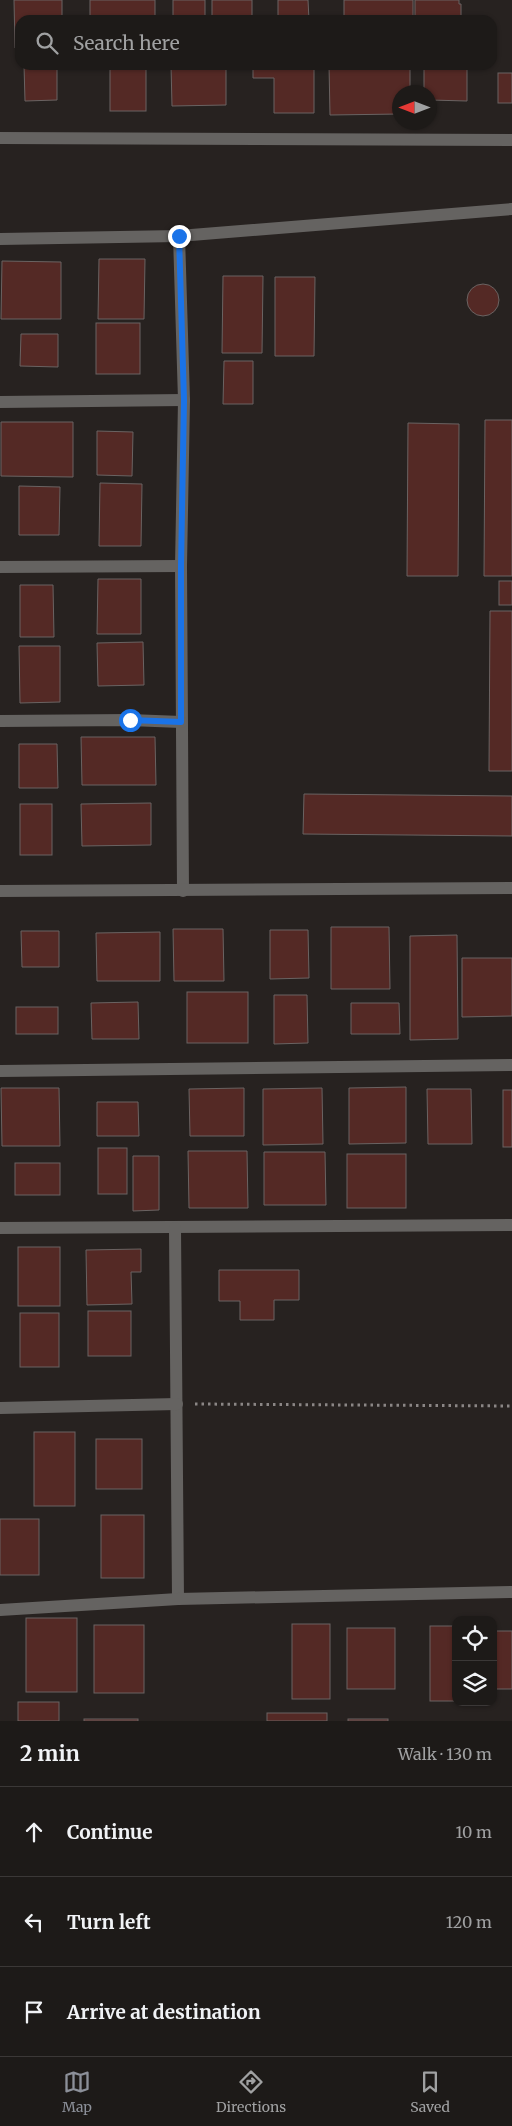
<!DOCTYPE html>
<meta charset="utf-8">
<style>
body{margin:0;font-family:Merriweather,serif;background:#2a2725;color:#f1f3f6}
.controls{position:absolute;right:15px;bottom:15px;display:grid;overflow:hidden;border-radius:10px;box-shadow:0 1px 4px #0004}
.controls button{width:45px;height:45px;display:grid;place-items:center;padding:0;border:0;border-bottom:1px solid #3b3837;background:#1d1a18;color:#f1f3f6;font:25px sans-serif}
.compass{position:absolute;left:392px;top:85px;width:45px;height:45px;border-radius:50%;background:#1d1a18;box-shadow:0 1px 4px #0004;rotate:270deg}
.stop{position:absolute;width:15px;height:15px;margin:-11px;border:4px solid #1a73e8;border-radius:50%;background:#fff}
.stop.end{background:#1a73e8;border-color:#fff;box-shadow:0 1px 5px #0008}
.list{margin:0;padding:0;list-style:none}
h2{display:flex;justify-content:space-between;align-items:center;height:65px;margin:0;padding:0 20px;font-size:21px}
h2 small{font-size:16px;font-weight:400;color:#a0a1a2}
.list li{display:grid;grid-template-columns:32px 1fr auto;gap:15px;align-items:center;box-sizing:border-box;height:90px;padding:0 20px;border-top:1px solid #3b3837}
.list b{display:block;font-size:19px;white-space:nowrap}
.list em{font-size:16px;font-style:normal;color:#a0a1a2}
.icon{flex:none;width:28px;height:28px;fill:none;stroke:currentColor;stroke-width:2;stroke-linecap:round;stroke-linejoin:round}
.map{position:relative;flex:none;width:512px;height:1721px;overflow:hidden}
.search{position:absolute;background:#1d1a18;box-shadow:0 1px 4px #0004;left:15px;right:15px;top:15px;height:55px;display:flex;align-items:center;gap:12px;box-sizing:border-box;padding:0 18px;border-radius:15px;color:#a0a1a2;font-size:19px}
.sheet{height:335px;background:#1d1a18}
nav{display:flex;justify-content:space-around;align-items:center;box-sizing:border-box;height:70px;border-top:1px solid #3b3837;background:#1d1a18;font-size:14px;color:#a0a1a2}
nav a{display:grid;justify-items:center;gap:2px}
nav .on{color:#8c9099}
.map>svg:first-child{display:block}
</style>
<div class="map">
<svg width="512" height="1721" viewBox="0 0 512 1721">
<rect width="100%" height="100%" fill="#272220"/>
<g fill="#542925" stroke="#6a6362">
<path d="M14,0H62V20H20V47L15,48Z"/>
<path d="M90,0H155V20L90,18Z"/>
<rect x="173" y="0" width="32" height="20"/>
<rect x="212" y="0" width="40" height="20"/>
<path d="M278,0H308L309,20H278Z"/>
<rect x="344" y="0" width="69" height="20"/>
<path d="M415,0H459V4H461V20H415Z"/>
<path d="M24,65H57V100L25,101Z"/>
<rect x="110" y="65" width="36" height="46"/>
<path d="M171,65H226V105L172,106Z"/>
<path d="M253,65H314V113H274V78H253Z"/>
<path d="M329,65H410V92H400V114L330,115Z"/>
<path d="M424,65H467V101L430,100V92H418V88H424Z"/>
<rect x="498" y="73" width="14" height="30"/>
<path d="M99,259H145L144,319H98Z"/>
<path d="M2,261L61,262V319H1Z"/>
<path d="M223,276H263L262,353H222Z"/>
<path d="M275,277H315L314,356H275Z"/>
<circle cx="483" cy="300" r="16"/>
<rect x="96" y="323" width="44" height="51"/>
<path d="M21,334H58V367L20,366Z"/>
<path d="M224,361H253V404H223Z"/>
<path d="M485,420H512V576H484Z"/>
<path d="M1,422H73V477L1,476Z"/>
<path d="M408,423L459,424L458,576H407Z"/>
<path d="M97,431L133,432L132,476L97,475Z"/>
<path d="M100,483L142,484L141,546H99Z"/>
<path d="M19,486L60,487L59,535H19Z"/>
<path d="M98,579H141V634H97Z"/>
<rect x="499" y="581" width="13" height="24"/>
<path d="M20,585H53L54,637H20Z"/>
<path d="M490,611H512V771H489Z"/>
<path d="M143,642L144,685L98,686L97,643Z"/>
<path d="M19,646H60V702L20,703Z"/>
<path d="M81,737H155L156,785H82Z"/>
<path d="M19,744H57L58,788H19Z"/>
<path d="M304,794L512,796V836L303,834Z"/>
<path d="M151,803V845L82,846L81,804Z"/>
<rect x="20" y="804" width="32" height="51"/>
<path d="M331,927H389L390,989H331Z"/>
<path d="M173,929H223L224,981H174Z"/>
<path d="M270,930H308L309,978L270,979Z"/>
<path d="M21,931H59V967H22Z"/>
<path d="M160,932V981H97L96,933Z"/>
<path d="M457,935L458,1039L410,1040V936Z"/>
<path d="M462,958H512V1016L462,1017Z"/>
<rect x="187" y="992" width="61" height="51"/>
<path d="M274,995H307L308,1043L274,1044Z"/>
<path d="M138,1002L139,1039H92L91,1003Z"/>
<path d="M351,1003H399L400,1034H351Z"/>
<rect x="16" y="1007" width="42" height="27"/>
<path d="M406,1087V1143L349,1144V1088Z"/>
<path d="M1,1088H59L60,1146H2Z"/>
<path d="M244,1088V1136H190L189,1089Z"/>
<path d="M322,1088L323,1144L263,1145V1089Z"/>
<path d="M427,1089H471L472,1144H428Z"/>
<rect x="503" y="1090" width="9" height="57"/>
<path d="M97,1102H138L139,1136H97Z"/>
<rect x="98" y="1148" width="29" height="46"/>
<path d="M188,1151H247L248,1208H189Z"/>
<path d="M264,1152H325L326,1205H264Z"/>
<rect x="347" y="1154" width="59" height="54"/>
<path d="M133,1156H159V1210L133,1211Z"/>
<rect x="15" y="1163" width="45" height="32"/>
<rect x="18" y="1247" width="42" height="59"/>
<path d="M141,1249V1272H131L132,1304L87,1305L86,1250Z"/>
<path d="M219,1270H299V1300H274V1320H240V1301H219Z"/>
<rect x="88" y="1311" width="43" height="45"/>
<rect x="20" y="1313" width="39" height="54"/>
<rect x="34" y="1432" width="41" height="74"/>
<rect x="96" y="1439" width="46" height="50"/>
<rect x="101" y="1515" width="43" height="63"/>
<rect x="0" y="1519" width="39" height="56"/>
<rect x="26" y="1618" width="51" height="74"/>
<rect x="292" y="1624" width="38" height="75"/>
<rect x="94" y="1625" width="50" height="68"/>
<rect x="430" y="1626" width="26" height="75"/>
<rect x="347" y="1628" width="48" height="61"/>
<rect x="493" y="1631" width="19" height="58"/>
<rect x="18" y="1702" width="41" height="19"/>
<rect x="267" y="1713" width="60" height="8"/>
<rect x="84" y="1719" width="54" height="2"/>
<rect x="348" y="1719" width="40" height="2"/>
</g>
<g fill="none" stroke-linecap="round" stroke-linejoin="round">
<path stroke="#8b8685" stroke-width="3" stroke-dasharray="2.5 4" stroke-linecap="butt" d="M195,1404L512,1406"/>
<g stroke="#656361" stroke-width="12">
<path d="M0,138L512,140"/>
<path d="M179,236L184,400L181,566L183,891"/>
<path d="M0,239L179,236L512,209"/>
<path d="M0,402L184,400"/>
<path d="M0,567L181,566"/>
<path d="M0,721L130,720L181,722"/>
<path d="M0,891L512,888"/>
<path d="M0,1071L512,1065"/>
<path d="M0,1228L512,1225"/>
<path d="M175,1228L178,1599"/>
<path d="M0,1408L177,1404"/>
<path d="M0,1610L178,1599L512,1592"/>
</g>
</g>
<g fill="none" stroke-linecap="round" stroke-linejoin="round">
<path stroke="#1a73e8" stroke-width="6" d="M130,720L181,722V566L184,400L179,236"/>
</g>
</svg>
<div class="controls">
<button><svg class="icon" aria-label="locate" viewBox="0 0 24 24"><circle cx="12" cy="12" r="6"/><path d="M12 2v4M12 18v4M2 12h4M18 12h4"/></svg></button>
<button><svg class="icon" aria-label="layers" viewBox="0 0 24 24"><path d="M12 4l9 5-9 5-9-5zM3 14l9 5 9-5"/></svg></button>
</div>
<svg class="compass" viewBox="-18 -18 36 36"><path d="M0-13l5 13h-10z" fill="#e53935"/><path d="M0 13l5-13h-10z" fill="#a0a1a2"/></svg>
<div class="stop" style="left:130px;top:720px"></div>
<div class="stop end" style="left:179px;top:236px"></div>
<div class="search"><svg class="icon" aria-label="search" viewBox="0 0 24 24"><circle cx="10" cy="10" r="6"/><path d="M15 15l6 6"/></svg>Search here</div>
</div>
<section class="sheet">
<h2>2 min<small>Walk · 130 m</small></h2>
<ul class="list">
<li><svg class="icon" aria-label="ahead" viewBox="0 0 24 24"><path d="M12 20V5M6 11l6-6 6 6"/></svg><div><b>Continue</b></div><em>10 m</em></li>
<li><svg class="icon" aria-label="left" viewBox="0 0 24 24"><path d="M17 20v-9H6M10 6l-5 5 5 5"/></svg><div><b>Turn left</b></div><em>120 m</em></li>
<li><svg class="icon" aria-label="arrive" viewBox="0 0 24 24"><path d="M6 21V4h12l-3 4 3 4H6"/></svg><div><b>Arrive at destination</b></div></li>
</ul>
</section>
<nav>
<a class="on"><svg class="icon" aria-label="map" viewBox="0 0 24 24"><path d="M3 6l6-2 6 2 6-2v14l-6 2-6-2-6 2zM9 4v14M15 6v14"/></svg>Map</a>
<a><svg class="icon" aria-label="directions" viewBox="0 0 24 24"><path d="M12 3l9 9-9 9-9-9zM9 14v-3h6M13 9l2 2-2 2"/></svg>Directions</a>
<a><svg class="icon" aria-label="saved" viewBox="0 0 24 24"><path d="M7 4h10v16l-5-4-5 4z"/></svg>Saved</a>
</nav>
